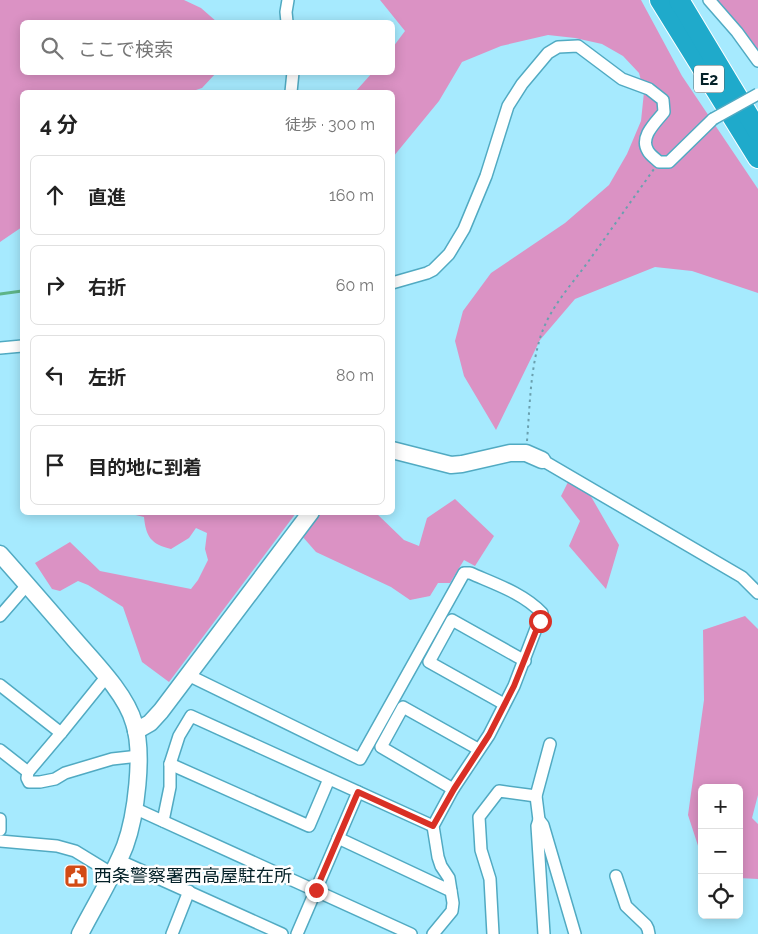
<!DOCTYPE html>
<html lang="ja">
<meta charset="utf-8">
<style>
body{margin:0;font-family:Raleway,"Noto Sans JP",sans-serif;background:#f6f6f6;color:#222}
.controls{position:absolute;right:15px;bottom:15px;display:grid;overflow:hidden;border-radius:8px;box-shadow:0 2px 12px #0003}
.controls button{width:45px;height:45px;display:grid;place-items:center;padding:0;border:0;border-bottom:1px solid #e0e0e0;background:#fff;color:#222;font:25px sans-serif}
.stop{position:absolute;width:15px;height:15px;margin:-11px;border:4px solid #d93025;border-radius:50%;background:#fff}
.stop.end{background:#d93025;border-color:#fff;box-shadow:0 1px 5px #0008}
.list{margin:0;padding:0;list-style:none}
h2{display:flex;justify-content:space-between;align-items:center;height:65px;margin:0;padding:0 20px;font-size:21px}
h2 small{font-size:16px;font-weight:400;color:#767676}
.list li{display:grid;grid-template-columns:32px 1fr auto;gap:15px;align-items:center;box-sizing:border-box;height:80px;margin:0 10px 10px;padding:0 10px;border:1px solid #e0e0e0;border-radius:8px}
.list b{display:block;font-size:19px;white-space:nowrap}
.list em{font-size:16px;font-style:normal;color:#767676}
.icon{flex:none;width:28px;height:28px;fill:none;stroke:currentColor;stroke-width:2;stroke-linecap:round;stroke-linejoin:round}
.map{position:relative;flex:none;width:758px;height:934px;overflow:hidden}
.search{position:absolute;background:#fff;box-shadow:0 2px 12px #0003;left:20px;top:20px;width:375px;height:55px;display:flex;align-items:center;gap:12px;box-sizing:border-box;padding:0 18px;border-radius:8px;color:#767676;font-size:19px}
.panel{position:absolute;background:#fff;box-shadow:0 2px 12px #0003;left:20px;top:90px;width:375px;height:425px;border-radius:8px}
.map>svg:first-child{display:block}
</style>
<div class="map">
<svg width="758" height="934" viewBox="0 0 758 934">
<rect width="100%" height="100%" fill="#a6eafe"/>
<g fill="#db92c4">
<path d="M0,0H184L201,8L217,22H22V72L216,73L202,88L190,92H22V227L0,242Z"/>
<path d="M380,0H641L682,76L758,189V293L692,271L655,267L575,299L540,340L496,430L464,376L455,341L463,311L491,273L565,223L609,185L627,154L641,121L644,92L639,73L623,56L602,44L575,38L548,35L501,46L462,62L439,101L393,157L392,92H355L372,73L392,72L393,47L405,31Z"/>
<path d="M716,0H758V50Z"/>
<path d="M568,482L589,493L619,545L606,589L569,546L580,521L561,496Z"/>
<path d="M455,499L494,536L475,566L464,560L450,583H438L430,596L410,600L391,587L316,552L302,536L319,513H376L404,540L419,546L427,518Z"/>
<path d="M127,513H296L169,682L142,662L123,607L88,585L78,581L60,591L52,589L35,563L70,542L100,571L191,589L198,580L208,560L205,549L207,533L196,528L189,538L171,549C151,544 146,537 144,517Z"/>
<path d="M745,616L758,629V795L752,818L758,824V879L739,878V788H702V858L688,815L704,700L703,630Z"/>
</g>
<g fill="none" stroke-linecap="round" stroke-linejoin="round">
<path stroke="#5eb487" stroke-width="3" d="M0,294L22,291"/>
<g stroke="#51aac2" stroke-width="14">
<g id="street">
<path d="M709,0L737,32L758,61"/>
<path d="M287,22L286,12L288,0"/>
<path d="M291,92L293,72"/>
<path d="M392,283L427,273L433,270L449,254L464,229L486,176L508,106L522,84L548,53L558,47L578,46L622,79L649,89L663,100L664,112C656,122 639,137 648,151C650,155 656,159 659,162H669L713,119"/>
<path d="M0,348L22,346"/>
<path d="M542,460L742,577L758,593"/>
<path d="M0,616L27,585"/>
<path d="M188,675L360,759L464,573H470C495,584 523,593 542,613L514,686L489,735L453,789L433,826L438,857L441,866L449,878L453,903L452,911L433,934"/>
<path d="M0,685L61,733"/>
<path d="M504,704L429,662L452,620L525,661"/>
<path d="M0,750L28,772L61,733L107,676"/>
<path d="M170,764L309,826L329,779"/>
<path d="M28,772L27,778L29,782H40L55,779L65,773L112,759L139,756"/>
<path d="M453,789L381,747L403,707L478,749"/>
<path d="M134,808L411,934"/>
<path d="M0,819V830"/>
<path d="M539,820L536,796L550,744"/>
<path d="M163,821L170,787V764L179,736L191,716L433,826"/>
<path d="M338,838L451,891"/>
<path d="M0,841L57,846L75,851L111,873"/>
<path d="M118,860L282,934"/>
<path d="M616,876L626,906L646,925L648,929L649,934"/>
<path d="M172,934L189,891"/>
<path d="M297,934L358,792"/>
<path d="M493,934L490,879L481,850L479,817L499,791L536,796"/>
<path d="M544,934L537,826L539,820L543,825L575,934"/>
</g>
</g>
<g stroke="#51aac2" stroke-width="19">
<g id="secondary">
<path d="M392,450L451,465L462,464L510,453H526L542,460"/>
<path d="M0,554C25,582 50,611 75,640C94,662 126,694 134,723C144,753 136,816 125,846C113,876 95,905 80,934"/>
<path d="M136,731L150,723L161,711L311,512"/>
</g>
</g>
<g stroke="#fff" stroke-width="22">
<g id="highway">
<path d="M660,0L758,158"/>
<path d="M679,0L758,131"/>
</g>
</g>
<path stroke="#6aa0af" stroke-width="2" stroke-dasharray="2.5 4" stroke-linecap="butt" d="M527,441C530,405 530,370 541,335C550,308 571,285 588,262C610,231 632,200 654,169"/>
<use href="#street" stroke="#fff" stroke-width="11"/>
<use href="#secondary" stroke="#fff" stroke-width="16"/>
<use href="#highway" stroke="#1faacb" stroke-width="20"/>
<g stroke="#51aac2" stroke-width="14" stroke-linecap="butt">
<path id="street-bridge" d="M713,119L758,94"/>
</g>
<use href="#street-bridge" stroke="#fff" stroke-width="11"/>
</g>
<g fill="none" stroke-linecap="round" stroke-linejoin="round">
<path stroke="#d93025" stroke-width="6" d="M316,890L358,792L433,826L454,789L489,735L514,686L540,621"/>
</g>
<defs>
<g id="civic-square" transform="scale(1.25)"><rect x="-9" y="-9" width="18" height="18" rx="4" fill="#d24b15" stroke="#fefefe"/><path d="M-.6-6.5H3V-4.5H.6V-3L4-1V1h2V6H-6V1h2V-1L-.6-3ZM-1.2 2.5V6h2.4V2.5Z" fill="#fff"/></g>
</defs>
<g fill-rule="evenodd">
<use href="#civic-square" x="76" y="876"/>
</g>
<g text-anchor="middle" stroke-width="5" stroke-linejoin="round" paint-order="stroke">
<rect fill="#fefefe" stroke="#4f6368" stroke-width="1" x="694" y="65.5" width="30" height="27" rx="4"/>
<g font-size="16" font-weight="bold" fill="#042128">
<text x="709" y="85">E2</text>
</g>
<g font-size="18" fill="#042128" stroke="#fefefe" text-anchor="start">
<text x="94" y="882">西条警察署西高屋駐在所</text>
</g>
</g>
</svg>
<div class="controls">
<button>+</button>
<button>−</button>
<button><svg class="icon" aria-label="locate" viewBox="0 0 24 24"><circle cx="12" cy="12" r="6"/><path d="M12 2v4M12 18v4M2 12h4M18 12h4"/></svg></button>
</div>
<div class="stop" style="left:540px;top:621px"></div>
<div class="stop end" style="left:316px;top:890px"></div>
<div class="search"><svg class="icon" aria-label="search" viewBox="0 0 24 24"><circle cx="10" cy="10" r="6"/><path d="M15 15l6 6"/></svg>ここで検索</div>
<section class="panel">
<h2>4 分<small>徒歩 · 300 m</small></h2>
<ul class="list">
<li><svg class="icon" aria-label="ahead" viewBox="0 0 24 24"><path d="M12 20V5M6 11l6-6 6 6"/></svg><div><b>直進</b></div><em>160 m</em></li>
<li><svg class="icon" aria-label="right" viewBox="0 0 24 24"><path d="M7 20v-9h11M14 6l5 5-5 5"/></svg><div><b>右折</b></div><em>60 m</em></li>
<li><svg class="icon" aria-label="left" viewBox="0 0 24 24"><path d="M17 20v-9H6M10 6l-5 5 5 5"/></svg><div><b>左折</b></div><em>80 m</em></li>
<li><svg class="icon" aria-label="arrive" viewBox="0 0 24 24"><path d="M6 21V4h12l-3 4 3 4H6"/></svg><div><b>目的地に到着</b></div></li>
</ul>
</section>
</div>
